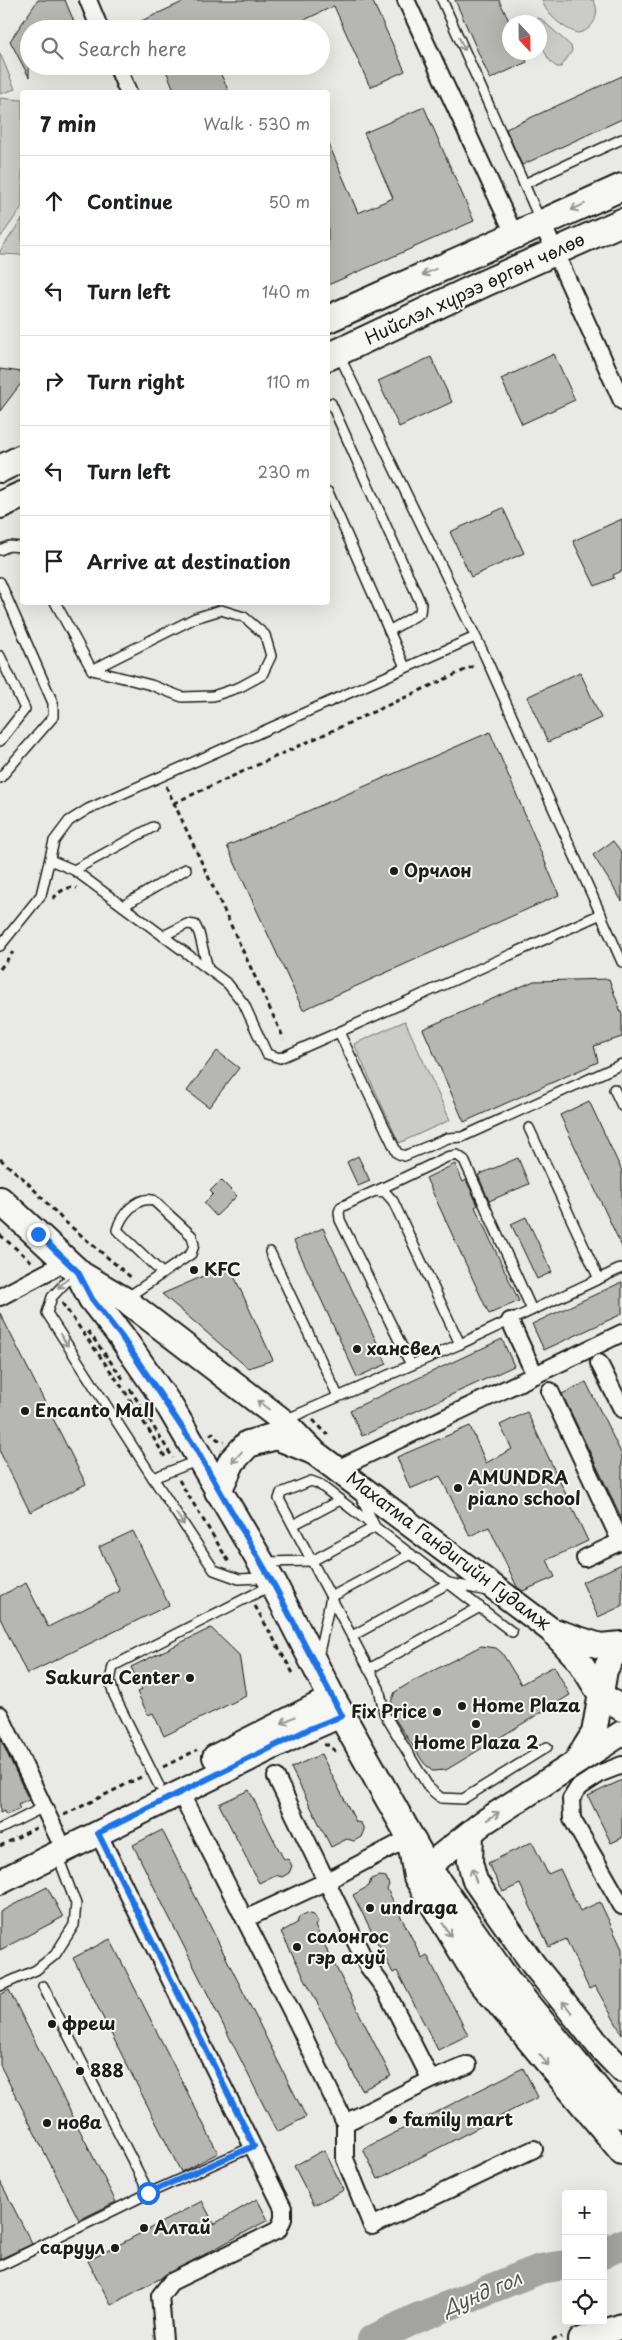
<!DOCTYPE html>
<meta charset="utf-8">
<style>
body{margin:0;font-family:"Playpen Sans",sans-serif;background:#f2f2f2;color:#202124}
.controls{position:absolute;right:15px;bottom:15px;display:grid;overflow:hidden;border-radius:5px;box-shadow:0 5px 20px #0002}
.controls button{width:45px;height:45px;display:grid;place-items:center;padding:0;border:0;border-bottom:1px solid #e0e0e0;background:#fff;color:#202124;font:25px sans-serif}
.compass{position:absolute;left:502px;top:15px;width:45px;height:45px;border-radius:50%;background:#fff;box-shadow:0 5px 20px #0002;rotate:158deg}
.stop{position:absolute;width:15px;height:15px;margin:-11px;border:4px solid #1a73e8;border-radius:50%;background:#fff}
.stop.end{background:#1a73e8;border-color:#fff;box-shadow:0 1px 5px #0008}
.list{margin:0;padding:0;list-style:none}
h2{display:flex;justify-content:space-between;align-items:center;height:65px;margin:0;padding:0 20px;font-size:21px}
h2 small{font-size:16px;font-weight:400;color:#757577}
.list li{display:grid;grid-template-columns:32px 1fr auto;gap:15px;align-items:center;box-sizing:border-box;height:90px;padding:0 20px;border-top:1px solid #e0e0e0}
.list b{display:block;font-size:19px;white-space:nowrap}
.list em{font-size:16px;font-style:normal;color:#757577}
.icon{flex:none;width:28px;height:28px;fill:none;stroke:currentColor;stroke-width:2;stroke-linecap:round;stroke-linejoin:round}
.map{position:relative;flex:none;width:622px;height:2340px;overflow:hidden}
.search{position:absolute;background:#fff;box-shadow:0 5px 20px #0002;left:20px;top:20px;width:310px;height:55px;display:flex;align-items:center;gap:12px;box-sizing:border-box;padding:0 18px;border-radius:28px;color:#757577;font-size:19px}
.panel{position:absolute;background:#fff;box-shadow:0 5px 20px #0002;left:20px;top:90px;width:310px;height:515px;border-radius:5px}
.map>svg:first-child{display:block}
</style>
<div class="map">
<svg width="622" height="2340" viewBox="0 0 622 2340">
<rect width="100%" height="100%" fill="#e9e9e5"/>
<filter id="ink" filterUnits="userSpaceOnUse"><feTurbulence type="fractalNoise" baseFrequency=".02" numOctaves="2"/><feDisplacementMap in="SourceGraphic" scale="10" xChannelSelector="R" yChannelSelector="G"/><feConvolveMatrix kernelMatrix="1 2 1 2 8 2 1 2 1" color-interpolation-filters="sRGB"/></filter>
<g filter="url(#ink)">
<g fill="#cbcbc7" stroke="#747472">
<path d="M542,0H593C602,12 593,32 577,33C563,28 546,15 542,0Z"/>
<path d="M537,18L541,19L571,46L572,51L561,67H557C543,59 540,37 540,22H533Z"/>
<path d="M0,53L15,89L0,94Z"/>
<path d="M0,98L22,100V207L0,238Z"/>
<path d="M22,219V255L0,254V251Z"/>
<path d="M405,1021L450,1120L399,1143L354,1044Z"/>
</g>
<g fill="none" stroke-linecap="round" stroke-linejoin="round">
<g stroke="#a3a3a1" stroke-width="30">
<path d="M603,2254L622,2244"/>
<path d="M372,2340L415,2319L540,2269L566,2265"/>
</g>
</g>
<g fill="#b6b6b3" stroke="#1c1c1c">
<path d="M38,0H65L77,29H29V77L10,41Z"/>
<path d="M187,0H372L405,71L370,87L334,6L285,29H124Z"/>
<path d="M455,0H499L510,23V52H523L527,62L490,79Z"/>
<path d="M164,66H217L229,92H175Z"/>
<path d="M622,76V119L522,165L506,129Z"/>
<path d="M424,107L474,221L328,285V142L358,213L393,198L364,133Z"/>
<path d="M554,354L575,400L522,424L501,379Z"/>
<path d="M431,357L452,402L399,427L378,381Z"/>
<path d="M0,369L22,372V382L0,411Z"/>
<path d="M503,508L524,553L471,577L450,532Z"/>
<path d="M622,519V571L613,575L614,578L595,586L573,541Z"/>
<path d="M580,672L601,718L548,742L527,697Z"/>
<path d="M490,732L559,895L303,1010L227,846Z"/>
<path d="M613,841L622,853V901L593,855Z"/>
<path d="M609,979L622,1015V1037L594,1046L598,1062L464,1122L423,1029L534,981Z"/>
<path d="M217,1051L239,1068L209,1107L187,1091Z"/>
<path d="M589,1101L622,1171V1247L560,1115Z"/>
<path d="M358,1156L370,1181L358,1186L347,1162Z"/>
<path d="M518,1158L529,1184L489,1201L478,1175Z"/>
<path d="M455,1164L463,1182L466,1180L478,1205L475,1207L519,1301L489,1314L426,1178Z"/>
<path d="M221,1180L237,1196L216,1216L204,1203L213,1194L210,1191Z"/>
<path d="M526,1217L552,1272L537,1279L511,1224Z"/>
<path d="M323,1228L387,1364L357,1377L294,1241Z"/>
<path d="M229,1265L273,1360L248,1368L162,1294Z"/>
<path d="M622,1282V1314L544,1350L532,1324Z"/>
<path d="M0,1313L86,1484L30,1512L0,1452Z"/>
<path d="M502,1339L514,1366L362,1436L350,1410Z"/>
<path d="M586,1382L622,1455V1519L562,1394Z"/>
<path d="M527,1412L588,1541L547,1560L555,1577L523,1591L517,1587L489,1527L470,1536L440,1476L410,1489L397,1457L470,1426L486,1463L512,1449L500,1425Z"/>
<path d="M133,1531L169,1605L27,1674L0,1618V1596L26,1583L48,1627L120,1591L99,1547Z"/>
<path d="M622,1564V1606L598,1617L582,1582Z"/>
<path d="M211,1628L239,1655L246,1696L164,1736L153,1713L148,1715L137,1692L142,1690L131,1667Z"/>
<path d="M481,1646L496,1648L502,1653L521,1684L554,1666L570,1695L446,1770L432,1771L424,1763L395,1719L391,1702L395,1692L413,1681Z"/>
<path d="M0,1738L29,1800L18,1805L20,1809L6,1815L4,1811L0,1813Z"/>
<path d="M321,1754L356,1822L361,1823L364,1830L361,1837L354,1841L347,1839L331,1847L291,1768Z"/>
<path d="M622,1780V1838L611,1843L588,1796Z"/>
<path d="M249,1790L283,1858L289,1860L292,1866L289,1873L282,1877L275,1875L259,1883L219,1804Z"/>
<path d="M162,1830L306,2117L277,2132L133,1845Z"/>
<path d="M532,1842L548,1874L560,1869L580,1911L600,1902L622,1949V2034L595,1986L589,1989L566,1939L549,1947L520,1884L503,1892L488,1863Z"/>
<path d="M379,1876L386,1877L389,1885L387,1889L422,1958L427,1955L468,2035L438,2050L397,1971L393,1973L353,1895L369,1886L371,1879Z"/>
<path d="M47,1887L63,1917L0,1950V1912Z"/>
<path d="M307,1913L314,1915L318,1922L315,1926L391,2076L362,2090L281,1932L297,1923L299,1917Z"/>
<path d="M110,1939L218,2153L181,2172L73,1958Z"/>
<path d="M9,1990L116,2202L79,2220L0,2065V1995Z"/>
<path d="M523,2068L538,2097L378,2179L363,2149Z"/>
<path d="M324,2150L344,2190L314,2205L294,2166Z"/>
<path d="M0,2181L32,2244L0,2259Z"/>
<path d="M257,2199L268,2220L111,2305L88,2261L202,2201L214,2224Z"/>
</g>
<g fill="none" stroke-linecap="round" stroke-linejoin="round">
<g stroke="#1c1c1c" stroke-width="12">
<g id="lane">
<path d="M442,0L524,184"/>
<path d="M541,222L524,184L622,139"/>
<path d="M339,355L485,656L622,962"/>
<path d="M331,403L421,604L420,613L389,631"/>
<path d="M328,492L405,667"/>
<path d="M0,550L9,546L22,547"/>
<path d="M0,582L53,703V717L0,778"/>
<path d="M55,602L92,670L151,685L182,697L213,696L240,687L262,675L271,656L265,635L244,617L221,610L195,618L92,670"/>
<path d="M0,656L25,709L0,741"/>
<path d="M50,860L74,870L228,984L244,1004L267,1054L280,1058L339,1032"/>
<path d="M74,870L153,827"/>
<path d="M123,906L186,869"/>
<path d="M601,914L339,1032L397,1153L404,1156L448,1138L462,1137L622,1064"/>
<path d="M163,936L187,924L195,925L199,933L208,969"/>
<path d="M0,946L41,895L54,841L69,821L88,809L475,637"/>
<path d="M614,1089L622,1106"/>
<path d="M529,1128L599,1279"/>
<path d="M376,1191L447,1157L457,1155L464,1160L532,1310"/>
<path d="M270,1252L338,1396"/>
<path d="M75,1272L52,1297L47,1313L153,1478L199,1460"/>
<path d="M125,1299L191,1254L194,1245L192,1236L153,1200C137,1196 121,1215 117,1230L162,1273"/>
<path d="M411,1365L340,1220L339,1212L341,1207L375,1191L385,1192L393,1201L460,1344"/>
<path d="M285,1420L460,1344L622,1268"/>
<path d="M153,1478L214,1570L239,1579L260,1578L266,1576"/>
<path d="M293,1525L340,1500"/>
<path d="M265,1562L312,1561L375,1527L360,1495"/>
<path d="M512,1632L319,1484L311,1481L281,1493L279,1499L379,1688L384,1713L429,1788L441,1798L463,1799L547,1747"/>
<path d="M352,1636L449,1583L487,1591"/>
<path d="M318,1657L331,1597L411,1554"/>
<path d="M369,1669L480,1607"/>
<path d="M159,1786L114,1695L110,1681L113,1666L272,1585"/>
<path d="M0,1829L44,1807"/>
<path d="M0,1986L36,1970L55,1955L74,1925L76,1904L57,1854"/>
<path d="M43,1986L149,2193"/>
<path d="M0,2266L149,2193L254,2146"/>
</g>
</g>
<g stroke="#1c1c1c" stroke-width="20">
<g id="street">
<path d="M88,0L100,29"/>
<path d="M406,0L514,234"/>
<path d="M117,66L128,92"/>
<path d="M542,223L622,401"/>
<path d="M0,1297L51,1270L65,1260"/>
<path d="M599,1363L622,1409"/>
<path d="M535,1375L622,1333"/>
<path d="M550,1391L621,1542"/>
<path d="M337,1469L535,1375L510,1321"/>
<path d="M585,1558L622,1541"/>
<path d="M0,1715L58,1837"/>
<path d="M622,1765L601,1773L578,1788L571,1799L572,1819L622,1906"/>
<path d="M276,1777L367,1965L385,1989L431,2080"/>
<path d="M180,1792L297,2022L345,2123V2159L372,2226L534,2149"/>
<path d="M98,1833L283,2208V2219L278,2230L171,2282L160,2296L164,2340"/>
<path d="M245,1919L327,1881L409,1838"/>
<path d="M345,2123L431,2080L468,2065"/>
</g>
</g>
<g stroke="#1c1c1c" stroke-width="28">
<g id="secondary">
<path d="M78,1272L124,1299L283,1421L311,1450L551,1630L600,1646L622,1644"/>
<path d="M552,1631L579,1660L600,1694L622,1709"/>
<path d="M215,1757L332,1698"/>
<path d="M579,1757L594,1733L605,1670L618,1646"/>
<path d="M471,1833L470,1862L475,1881L533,1964L600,2047L622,2070"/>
<path d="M410,1842L416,1877L478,1979L622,2152"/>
<path d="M427,1867L484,1822L622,1733"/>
<path d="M0,1882L309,1729L341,1715"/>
<path d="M581,2340L622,2326"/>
</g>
</g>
<g stroke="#1c1c1c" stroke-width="30">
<g id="primary">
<path d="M328,319L622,187"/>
<path d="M328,357L485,283L622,222"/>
<path d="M0,469L22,458"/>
<path d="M0,505L22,495"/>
<path d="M0,1200L78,1272L92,1299L121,1336L170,1407L274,1585L332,1698L427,1867L506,1979L603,2097L622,2115"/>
<path d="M218,1491L232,1461L248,1444L276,1436L311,1450"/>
</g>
</g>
<g stroke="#1c1c1c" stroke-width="3" stroke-dasharray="5 4" stroke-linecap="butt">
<path d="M166,786L284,1039"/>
<path d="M174,803L476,665"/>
<path d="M53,899C59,891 67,886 77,888"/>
<path d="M0,969L13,952"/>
<path d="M0,1159L25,1180L63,1220L133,1279"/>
<path d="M0,1235L32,1262"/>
<path d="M62,1303L124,1390L167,1460"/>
<path d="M88,1331L124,1380"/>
<path d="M130,1389L173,1458"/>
<path d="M313,1420L328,1435"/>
<path d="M210,1435L213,1433L217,1439L224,1442"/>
<path d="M179,1480L229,1562"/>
<path d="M255,1606L294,1675"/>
<path d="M324,1745H329L337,1753"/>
<path d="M163,1767L197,1750"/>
<path d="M64,1815L141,1777"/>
<path d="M0,1846L38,1827"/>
<path d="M552,2340L562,2337"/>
</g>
<use href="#lane" stroke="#f6f6f2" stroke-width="9"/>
<use href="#street" stroke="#f6f6f2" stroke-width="16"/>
<use href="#secondary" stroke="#f6f6f2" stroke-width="24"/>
<use href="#primary" stroke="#f6f6f2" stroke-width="26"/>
</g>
<defs><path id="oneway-shaft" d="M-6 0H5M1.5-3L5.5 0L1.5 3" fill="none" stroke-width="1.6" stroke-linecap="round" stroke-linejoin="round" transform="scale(1.25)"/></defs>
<g stroke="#949492">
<use href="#oneway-shaft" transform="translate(462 44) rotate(66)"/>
<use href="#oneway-shaft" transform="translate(578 207) rotate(155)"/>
<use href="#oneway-shaft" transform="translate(429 272) rotate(155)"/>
<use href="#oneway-shaft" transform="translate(63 1283) rotate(135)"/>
<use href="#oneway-shaft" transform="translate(64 1340) rotate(57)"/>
<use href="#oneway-shaft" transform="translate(263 1405) rotate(-143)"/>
<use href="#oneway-shaft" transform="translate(237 1457) rotate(132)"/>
<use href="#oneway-shaft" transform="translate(180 1519) rotate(56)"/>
<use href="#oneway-shaft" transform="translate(288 1720) rotate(153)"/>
<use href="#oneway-shaft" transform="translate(493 1816) rotate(-33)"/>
<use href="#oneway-shaft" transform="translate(474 1875) rotate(-109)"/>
<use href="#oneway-shaft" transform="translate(447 1930) rotate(58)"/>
<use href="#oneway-shaft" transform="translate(567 2007) rotate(-129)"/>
<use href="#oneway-shaft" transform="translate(544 2060) rotate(51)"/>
</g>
</g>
<g fill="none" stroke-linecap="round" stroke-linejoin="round" filter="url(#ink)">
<path stroke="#1a73e8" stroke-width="6" d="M38,1234L78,1272L92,1299L121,1336L193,1444L274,1585L342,1716L309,1729L98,1833L254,2146L148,2193"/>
</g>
<g fill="#1c1c1c" stroke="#f6f6f2" stroke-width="2">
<circle cx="394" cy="871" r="5"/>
<circle cx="194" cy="1270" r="5"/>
<circle cx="357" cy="1349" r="5"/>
<circle cx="25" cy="1411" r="5"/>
<circle cx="458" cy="1488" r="5"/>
<circle cx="190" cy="1678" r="5"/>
<circle cx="462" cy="1706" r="5"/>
<circle cx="437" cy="1712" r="5"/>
<circle cx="476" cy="1724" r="5"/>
<circle cx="370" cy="1908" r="5"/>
<circle cx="297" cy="1947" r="5"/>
<circle cx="52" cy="2024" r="5"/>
<circle cx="80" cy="2071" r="5"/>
<circle cx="393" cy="2120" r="5"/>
<circle cx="47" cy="2123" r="5"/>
<circle cx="144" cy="2228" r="5"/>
<circle cx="115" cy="2248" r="5"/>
</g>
<g text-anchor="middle" stroke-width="4" stroke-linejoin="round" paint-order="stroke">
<g font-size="18" fill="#1c1c1c" stroke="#f6f6f2">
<text transform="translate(475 289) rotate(-25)" y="6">Нийслэл хүрээ өргөн чөлөө</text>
<text transform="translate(448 1551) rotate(37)" y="6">Махатма Гандигийн Гудамж</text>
</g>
<g font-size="18" font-weight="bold" fill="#1c1c1c" stroke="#f6f6f2" text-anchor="start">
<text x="404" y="877">Орчлон</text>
<text x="204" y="1276">KFC</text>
<text x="367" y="1355">хансвел</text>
<text x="35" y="1417">Encanto Mall</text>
<text x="468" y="1484">AMUNDRA<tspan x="468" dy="21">piano school</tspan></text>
<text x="180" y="1684" text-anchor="end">Sakura Center</text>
<text x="472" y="1712">Home Plaza</text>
<text x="427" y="1718" text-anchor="end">Fix Price</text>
<text x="476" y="1749" text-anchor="middle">Home Plaza 2</text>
<text x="380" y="1914">undraga</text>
<text x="307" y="1943">солонгос<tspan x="307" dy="21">гэр ахуй</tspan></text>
<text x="62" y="2030">фреш</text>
<text x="90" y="2077">888</text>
<text x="403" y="2126">family mart</text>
<text x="57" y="2129">нова</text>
<text x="154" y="2234">Алтай</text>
<text x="105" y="2254" text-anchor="end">саруул</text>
</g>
<g font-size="19" font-style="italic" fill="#525251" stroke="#f6f6f2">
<text transform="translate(482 2293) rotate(-23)" y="7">Дунд гол</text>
</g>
</g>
</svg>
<div class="controls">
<button>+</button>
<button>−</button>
<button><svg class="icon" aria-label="locate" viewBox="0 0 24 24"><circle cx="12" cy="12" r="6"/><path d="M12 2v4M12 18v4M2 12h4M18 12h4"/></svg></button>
</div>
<svg class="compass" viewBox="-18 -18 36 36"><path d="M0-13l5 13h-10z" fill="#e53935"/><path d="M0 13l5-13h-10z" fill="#757577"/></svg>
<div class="stop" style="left:148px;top:2193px"></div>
<div class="stop end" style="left:38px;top:1234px"></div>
<div class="search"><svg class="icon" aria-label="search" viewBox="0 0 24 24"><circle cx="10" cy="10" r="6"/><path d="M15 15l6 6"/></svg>Search here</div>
<section class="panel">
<h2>7 min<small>Walk · 530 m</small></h2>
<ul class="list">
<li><svg class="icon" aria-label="ahead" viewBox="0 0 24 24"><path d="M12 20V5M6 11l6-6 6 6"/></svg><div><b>Continue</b></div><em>50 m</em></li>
<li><svg class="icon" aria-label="left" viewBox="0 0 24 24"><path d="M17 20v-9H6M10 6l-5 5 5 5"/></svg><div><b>Turn left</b></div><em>140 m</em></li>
<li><svg class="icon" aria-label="right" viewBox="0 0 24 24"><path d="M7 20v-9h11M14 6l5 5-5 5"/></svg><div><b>Turn right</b></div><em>110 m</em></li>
<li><svg class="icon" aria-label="left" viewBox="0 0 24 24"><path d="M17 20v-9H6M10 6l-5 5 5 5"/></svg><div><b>Turn left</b></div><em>230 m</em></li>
<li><svg class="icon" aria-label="arrive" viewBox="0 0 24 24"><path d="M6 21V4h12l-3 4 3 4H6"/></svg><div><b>Arrive at destination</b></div></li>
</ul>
</section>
</div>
